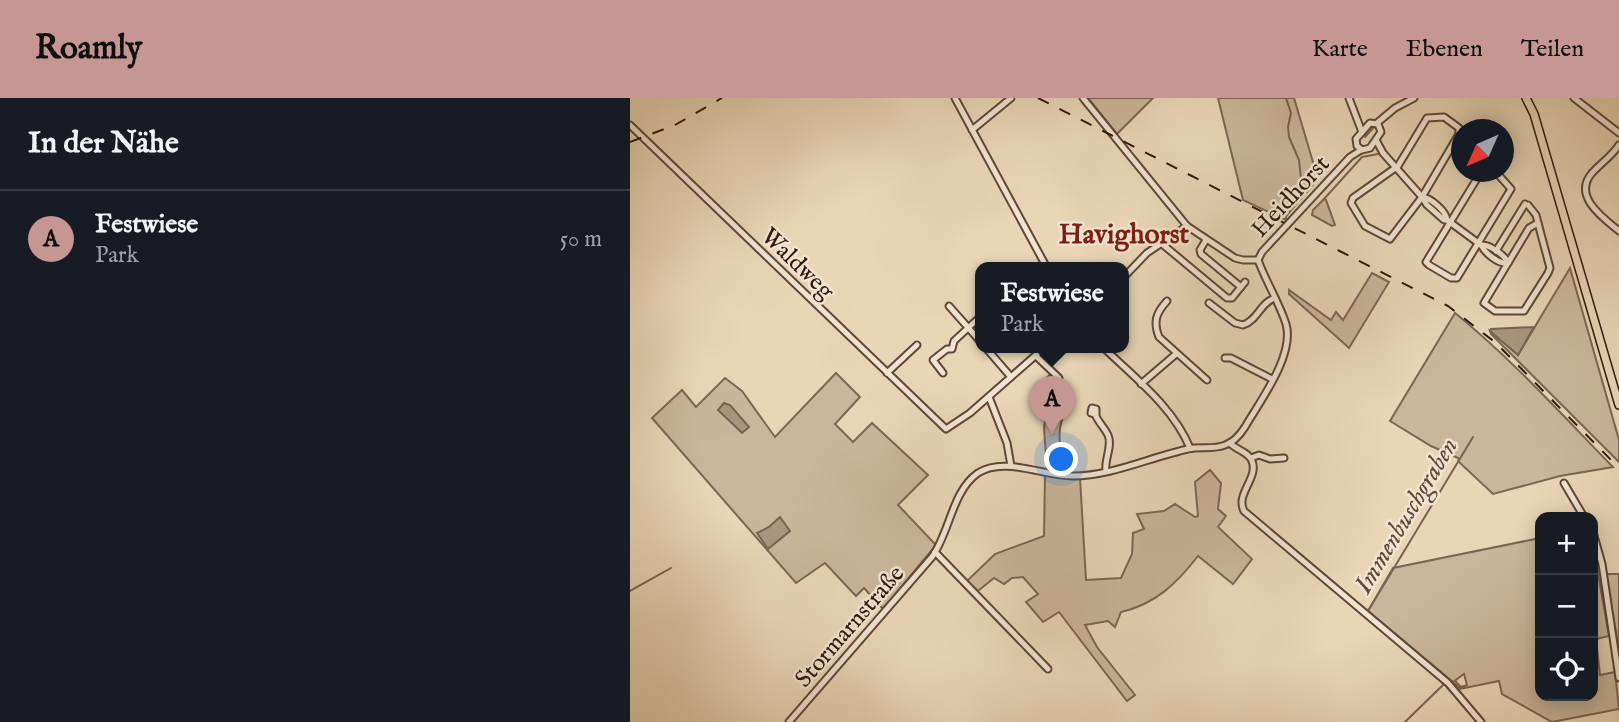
<!DOCTYPE html>
<html lang="de">
<meta charset="utf-8">
<style>
body{margin:0;font-family:"IM FELL English",serif;background:#242831;color:#f1f3f6}
.controls{position:absolute;right:21px;bottom:21px;display:grid;overflow:hidden;border-radius:14px;box-shadow:0 4px 18px #0003}
.controls button{width:63px;height:63px;display:grid;place-items:center;padding:0;border:0;border-bottom:2px solid #363941;background:#171b24;color:#f1f3f6;font:35px sans-serif}
.compass{position:absolute;left:821px;top:21px;width:63px;height:63px;border-radius:50%;background:#171b24;box-shadow:0 4px 18px #0003;rotate:225deg}
.you{position:absolute;left:432px;top:362px;width:24px;height:24px;margin:-18px;border:5px solid #fff;border-radius:50%;background:#1a73e8;box-shadow:0 0 0 10px #1a73e833}
.badge{display:grid;place-items:center;width:46px;height:46px;border-radius:50%;background:#c59692;color:#111;font-size:23px;font-weight:700}
.pin{position:absolute;translate:-50% -58px;filter:drop-shadow(0 2px 4px #0008)}
.pin::after{content:'';position:absolute;top:37px;width:24px;height:21px;background:inherit;clip-path:polygon(0 0,100% 0,50% 100%)}
.popup{position:absolute;left:345px;top:164px;width:154px;height:91px;box-sizing:border-box;display:grid;place-content:center;border-radius:14px;background:#171b24;filter:drop-shadow(0 2px 5px #0005);font-size:23px;white-space:nowrap;color:#9ea1a6}
.popup b{font-size:26px;color:#f1f3f6}
.popup::after{content:'';position:absolute;left:50%;top:100%;margin-left:-14px;border:14px solid transparent;border-top-color:#171b24}
.list{margin:0;padding:0;list-style:none}
h2{display:flex;justify-content:space-between;align-items:center;height:91px;margin:0;padding:0 28px;font-size:30px}
h2 small{font-size:23px;font-weight:400;color:#9ea1a6}
.list li{display:grid;grid-template-columns:46px 1fr auto;gap:21px;align-items:center;box-sizing:border-box;height:98px;padding:0 28px;border-top:2px solid #363941}
.list b{display:block;font-size:26px;white-space:nowrap}
.list p{margin:0;font-size:23px;white-space:nowrap;color:#9ea1a6}
.list em{font-size:23px;font-style:normal;color:#9ea1a6}
.icon{flex:none;width:38px;height:38px;fill:none;stroke:currentColor;stroke-width:2;stroke-linecap:round;stroke-linejoin:round}
.map{position:relative;flex:none;width:989px;height:624px;overflow:hidden}
header{display:flex;align-items:center;gap:42px;box-sizing:border-box;height:98px;padding:0 35px;background:#c59692;color:#111}
header strong{font-size:33px}
nav{display:flex;gap:38px;margin-inline-start:auto;font-size:24px}
main{display:flex}
aside{flex:1;background:#171b24}
.map>svg:first-child{display:block}
</style>
<header>
<strong>Roamly</strong>
<nav><a>Karte</a><a>Ebenen</a><a>Teilen</a></nav>
</header>
<main>
<aside>
<h2>In der Nähe<small></small></h2>
<ul class="list">
<li><span class="badge">A</span><div><b>Festwiese</b><p>Park</p></div><em>50 m</em></li>
</ul>
</aside>
<div class="map">
<svg width="989" height="624" viewBox="0 0 989 624">
<rect width="100%" height="100%" fill="#e9d6b7"/>
<filter id="stains"><feTurbulence type="fractalNoise" baseFrequency=".00286" numOctaves="4"/><feColorMatrix values="0 0 0 0 .2 0 0 0 0 .09 0 0 0 0 .02 0 0 0 .5 -.17"/></filter>
<radialGradient id="worn" r=".72"><stop offset=".6" stop-color="#630" stop-opacity="0"/><stop offset="1" stop-color="#630" stop-opacity=".3"/></radialGradient>
<g fill="#cab69a" stroke="#7d6653" stroke-width="2">
<path d="M458,0H523L487,36Z"/>
<path d="M588,0H664L688,81L656,118V122L613,102Z"/>
<path d="M694,101L696,102L705,127L702,128L682,117L683,112Z"/>
<path d="M940,170L989,342V364L861,236L860,233L888,257Z"/>
<path d="M742,175L759,184L719,250L659,196V192L701,222L706,214L713,222Z"/>
<path d="M825,215C882,261 932,317 983,369L930,378L863,396L829,364L828,360L801,348L760,323Z"/>
<path d="M206,275L230,299L205,326L223,344L242,325L298,377L268,407L306,447L253,511L234,490L226,498L195,465L166,485L22,320L52,292L66,309L95,280L112,293L145,339Z"/>
<path d="M420,277L429,289L432,288C443,307 433,311 430,330C428,344 432,360 433,374L417,373L414,330L416,316L413,302L417,299H414L412,283Z"/>
<path d="M580,372L591,385L588,411L596,418L588,429L622,461L603,486L568,458C547,485 526,506 491,514L485,529L478,523L455,527L467,549L505,597L497,603L429,514L413,524L396,504L408,496L393,479L382,480L374,486L364,480L348,493L337,483L365,456L414,438L415,377L450,380L456,482L491,480L502,456L503,435L514,431L507,416L534,413L545,406L565,419L568,418L565,384Z"/>
<path d="M910,440V598H963V447L979,538L966,541L970,577L985,574L989,611L922,624L872,596L869,583L830,591L825,586L826,584L831,589L837,587L834,576L823,584L738,513L763,470Z"/>
<path d="M976,476H989V553Z"/>
</g>
<g fill="#aa957d" stroke="#796350" stroke-width="2">
<path d="M904,229L888,257L860,233L861,231Z"/>
<path d="M94,305L100,307L119,329L112,335L88,312Z"/>
<path d="M150,419L160,433L138,451L127,435L139,429Z"/>
</g>
<g fill="none" stroke-linecap="round" stroke-linejoin="round">
<g stroke="#796350" stroke-width="2">
<path d="M656,0L661,15L658,29L659,39L669,62L671,81"/>
<path d="M735,39L745,28"/>
<path d="M715,60L716,59"/>
<path d="M695,81L707,69"/>
<path d="M694,101L732,59L748,56"/>
<path d="M662,450L670,457"/>
<path d="M673,459L677,462"/>
<path d="M679,464L741,516"/>
<path d="M0,493L41,470"/>
<path d="M738,513L843,339"/>
<path d="M743,518L776,545"/>
<path d="M778,548L816,580"/>
<path d="M775,624L814,586"/>
</g>
<g stroke="#5e4737" stroke-width="9">
<g id="minor">
<path d="M325,0L417,170"/>
<path d="M453,0L557,128L605,160L613,162H628"/>
<path d="M719,0L732,34"/>
<path d="M944,0L989,35"/>
<path d="M814,19L829,30V36L792,99L760,141L735,128L721,105L723,100L768,68L797,20Z"/>
<path d="M740,25L748,26L751,34L740,50L732,52L727,48L726,41Z"/>
<path d="M747,25L765,10L784,0"/>
<path d="M0,27L316,331L340,315L414,250"/>
<path d="M342,32L381,0"/>
<path d="M746,42L753,55L792,99L797,107L814,122H817L851,147C855,155 868,166 877,165"/>
<path d="M989,47C981,59 971,65 962,75C942,98 973,120 989,133"/>
<path d="M851,74L796,164L799,167L821,180H827L881,91L866,74"/>
<path d="M792,99C801,100 816,113 817,122"/>
<path d="M898,107L906,117L908,125"/>
<path d="M908,125L920,170L918,175L894,213H865L854,205L899,130Z"/>
<path d="M576,142L570,152L571,156L611,189"/>
<path d="M531,145L597,200H602L615,184"/>
<path d="M851,147C859,146 875,157 878,165"/>
<path d="M866,153L895,106"/>
<path d="M628,162L632,154L720,59L731,52"/>
<path d="M494,179L517,155L557,128"/>
<path d="M537,203C526,215 523,224 529,239L577,282"/>
<path d="M579,205L605,225L613,227C628,222 630,205 645,200"/>
<path d="M319,208L350,243"/>
<path d="M356,250L381,279"/>
<path d="M474,250C506,281 543,309 560,350"/>
<path d="M406,258L429,280"/>
<path d="M595,260H601L642,281"/>
<path d="M257,275L287,247"/>
<path d="M313,275L303,262L317,251H322L324,243L350,219"/>
<path d="M511,286L546,256"/>
<path d="M359,299L377,345L381,368"/>
<path d="M462,310L466,311V316L461,315Z"/>
<path d="M465,316C468,324 474,329 478,337C483,348 474,361 476,373"/>
<path d="M600,345C606,352 619,354 622,363C629,380 605,396 614,413L818,585L851,624"/>
<path d="M621,360L629,357L640,361L654,360"/>
<path d="M934,385L954,419"/>
<path d="M963,434L972,466L989,580"/>
<path d="M305,454L418,571"/>
<path d="M159,624L302,459C320,434 322,393 348,375C374,358 413,378 443,378C481,378 521,359 558,351C570,348 584,352 595,347C604,344 610,337 615,329C630,303 665,257 656,226C649,204 636,184 628,162"/>
</g>
</g>
<g stroke="#30170c" stroke-width="10">
<path id="major" d="M896,0L904,16L989,307"/>
</g>
<use href="#minor" stroke="#f1e4d0" stroke-width="5"/>
<use href="#major" stroke="#e9d6b7" stroke-width="7"/>
<g stroke="#30170c" stroke-width="2" stroke-dasharray="12 12" stroke-linecap="butt">
<path d="M408,0L818,208L866,245L989,370"/>
<path d="M0,44L45,27L92,0"/>
</g>
</g>
<g text-anchor="middle" stroke-width="5" stroke-linejoin="round" paint-order="stroke">
<g font-size="24" fill="#30170c" stroke="#f1e4d0">
<text transform="translate(660 98) rotate(-47)" y="8">Heidhorst</text>
<text transform="translate(168 165) rotate(44)" y="8">Waldweg</text>
<text transform="translate(219 528) rotate(-49)" y="8">Stormarnstraße</text>
</g>
<g font-size="26" font-style="italic" fill="#614939" stroke="#f1e4d0">
<text transform="translate(775 417) rotate(-59)" y="9">Immenbuschgraben</text>
</g>
<g font-size="28" font-weight="bold" fill="#7a1f14" stroke="#f1e4d0">
<text x="494" y="145">Havighorst</text>
</g>
</g>
<rect width="100%" height="100%" filter="url(#stains)"/>
<rect width="100%" height="100%" fill="url(#worn)"/>
</svg>
<div class="controls">
<button>+</button>
<button>−</button>
<button><svg class="icon" aria-label="locate" viewBox="0 0 24 24"><circle cx="12" cy="12" r="6"/><path d="M12 2v4M12 18v4M2 12h4M18 12h4"/></svg></button>
</div>
<svg class="compass" viewBox="-18 -18 36 36"><path d="M0-13l5 13h-10z" fill="#e53935"/><path d="M0 13l5-13h-10z" fill="#9ea1a6"/></svg>
<div class="you"></div>
<div class="pin badge" style="left:422px;top:336px">A</div>
<div class="popup"><b>Festwiese</b>Park</div>
</div>
</main>
